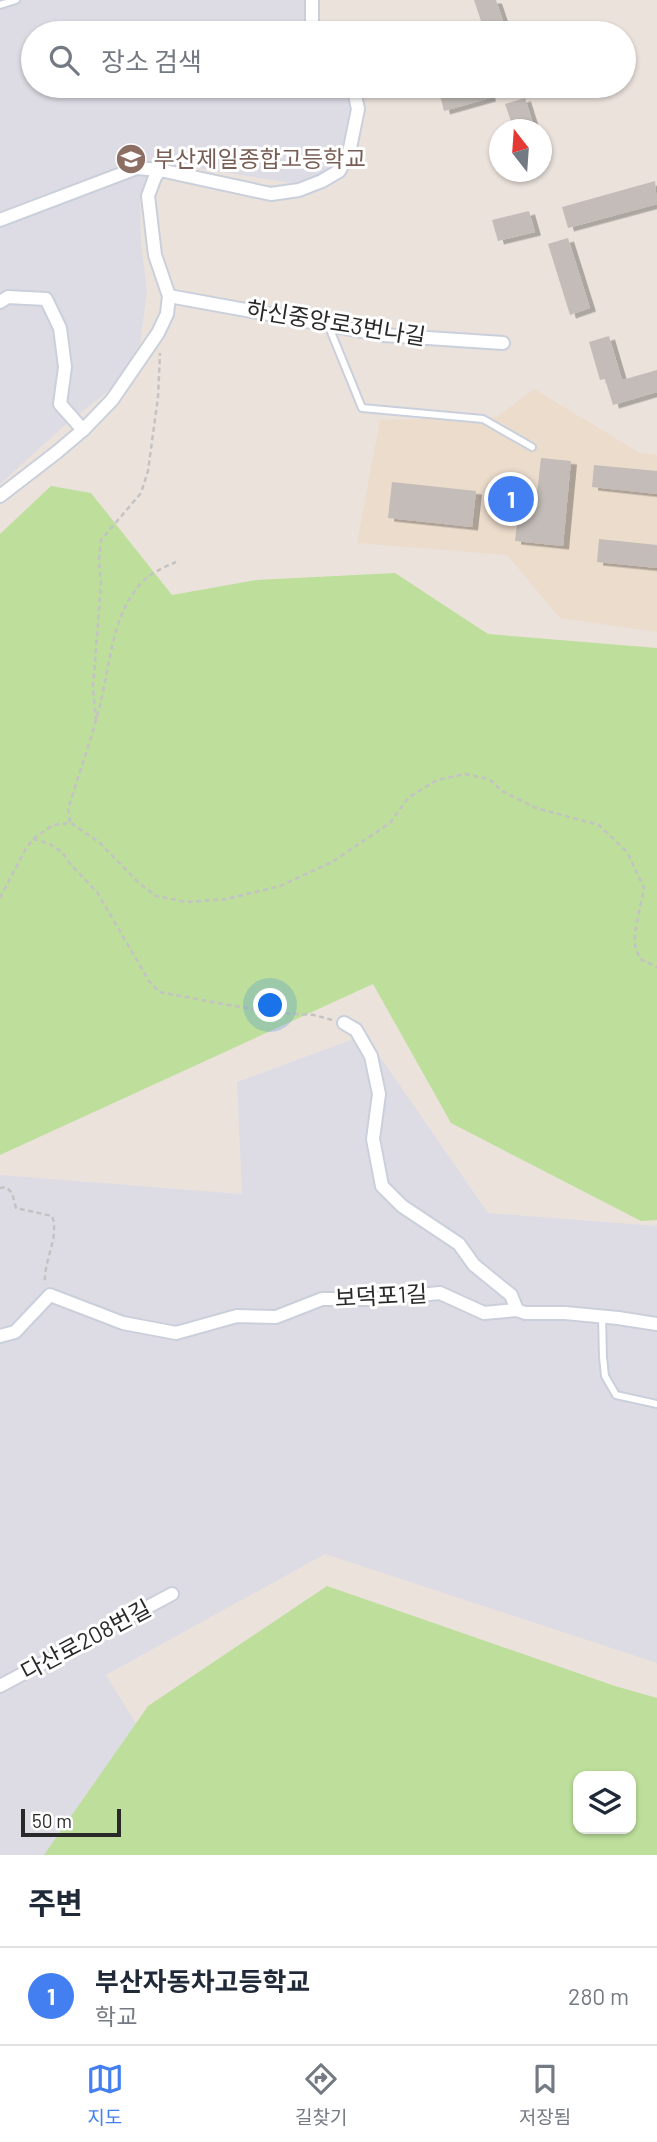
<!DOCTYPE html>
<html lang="ko">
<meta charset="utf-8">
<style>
body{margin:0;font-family:Barlow,"Noto Sans KR",sans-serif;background:#f2f2f3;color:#1f2937}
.controls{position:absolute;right:21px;bottom:21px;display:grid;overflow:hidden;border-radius:14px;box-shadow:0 2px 5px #0004}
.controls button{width:63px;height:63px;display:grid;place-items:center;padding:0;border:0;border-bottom:2px solid #e0e1e3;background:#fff;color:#1f2937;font:35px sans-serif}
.compass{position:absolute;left:489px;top:119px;width:63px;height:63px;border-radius:50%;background:#fff;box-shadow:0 2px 5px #0004;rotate:343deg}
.scale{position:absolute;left:21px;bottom:18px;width:100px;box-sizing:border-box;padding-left:7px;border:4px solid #292929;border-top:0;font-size:19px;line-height:24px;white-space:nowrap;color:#292929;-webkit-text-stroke:5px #fff;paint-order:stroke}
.you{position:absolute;left:271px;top:1006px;width:24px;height:24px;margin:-18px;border:5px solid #fff;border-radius:50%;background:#1a73e8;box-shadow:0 0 0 10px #1a73e833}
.badge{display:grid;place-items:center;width:46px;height:46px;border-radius:50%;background:#437ff0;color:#fff;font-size:23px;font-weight:700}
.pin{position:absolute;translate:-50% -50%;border:4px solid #fff;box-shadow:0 2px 7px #0006}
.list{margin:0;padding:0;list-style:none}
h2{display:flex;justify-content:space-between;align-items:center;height:91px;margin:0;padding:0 28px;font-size:30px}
h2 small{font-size:23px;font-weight:400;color:#747a83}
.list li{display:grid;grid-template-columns:46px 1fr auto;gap:21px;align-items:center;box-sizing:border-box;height:98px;padding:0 28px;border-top:2px solid #e0e1e3}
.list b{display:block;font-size:26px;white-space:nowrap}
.list p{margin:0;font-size:23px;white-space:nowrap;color:#747a83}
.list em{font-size:23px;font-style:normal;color:#747a83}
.icon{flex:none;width:38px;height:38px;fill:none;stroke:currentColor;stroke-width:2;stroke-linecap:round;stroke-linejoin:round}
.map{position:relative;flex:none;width:657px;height:1855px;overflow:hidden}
.search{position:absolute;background:#fff;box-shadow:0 2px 5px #0004;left:21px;right:21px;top:21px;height:77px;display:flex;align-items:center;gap:18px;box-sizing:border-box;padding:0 24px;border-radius:38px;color:#747a83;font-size:26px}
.sheet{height:189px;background:#fff}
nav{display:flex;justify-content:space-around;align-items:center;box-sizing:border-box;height:98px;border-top:2px solid #e0e1e3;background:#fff;font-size:19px;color:#747a83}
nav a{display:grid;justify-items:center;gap:4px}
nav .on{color:#437ff0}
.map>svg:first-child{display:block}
</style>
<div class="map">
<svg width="657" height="1855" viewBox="0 0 657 1855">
<defs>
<filter id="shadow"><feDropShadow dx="6" dy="3.5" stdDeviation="0" flood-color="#0004"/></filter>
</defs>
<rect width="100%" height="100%" fill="#ebe2dc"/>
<g fill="#dddce4">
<path d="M0,0H308L311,33H33V86H340L350,105L343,146L333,167L306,181L292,183L160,162L154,163L140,197L141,244L147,291L140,344L113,387L63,427L0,484Z"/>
<path d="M365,1035L488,1213L657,1226V1663L325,1554L106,1675L179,1793L213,1855H0V1175L242,1194L237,1082Z"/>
</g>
<path fill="#ecdccc" d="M534,389L640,453L657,455V632L560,618L507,555L357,543L380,420L497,417Z"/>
<g fill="#bddf9b" fill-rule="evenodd">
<path d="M51,486L91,493L172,595L256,580L395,573L488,634L657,648V1220L641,1221L451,1123L373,984L0,1155V534Z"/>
<path d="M327,1586L615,1686L657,1698V1855H44L148,1706ZM578,1776H631V1829H578Z"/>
</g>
<g fill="#c3bcb8" filter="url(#shadow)">
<path d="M474,0H496L507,33H485Z"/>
<path d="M456,86H487L490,98L444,111L439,91Z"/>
<path d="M525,98L535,130H514L505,104Z"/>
<path d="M655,181L657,204L568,228L562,207Z"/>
<path d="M529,211L535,232L498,241L492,220Z"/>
<path d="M568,238L590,308L570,315L548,244Z"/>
<path d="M609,336L622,380L657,370V392L613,405L605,379L600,380L589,342Z"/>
<path d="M541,458L571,461L563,546L515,541L519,508L535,510Z"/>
<path d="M594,465L657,471V494L592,487Z"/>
<path d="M392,482L476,491L472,527L388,518Z"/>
<path d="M599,539L657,545V568L597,562Z"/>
</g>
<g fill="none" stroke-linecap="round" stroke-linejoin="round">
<g stroke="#cad0db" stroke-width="10">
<g id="lane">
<path d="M0,5L16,0"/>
<path d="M329,327L362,408L483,419L532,447"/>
<path d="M602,1316L603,1357L605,1376L616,1395L657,1404"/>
</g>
</g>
<g stroke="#cad0db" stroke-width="16">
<g id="street">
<path d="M312,0V29L315,33"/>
<path d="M0,220L137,168L160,170"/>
<path d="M169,296L383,335L503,343"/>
<path d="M0,302L8,297L46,299L60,328L65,367L60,404L83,430"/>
<path d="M0,496L57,452L83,430L112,400L158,333L167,314L169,296L155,255L148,196L155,177L160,170L271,194L299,190L322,181L339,171L349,153L358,109L355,95L349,86"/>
<path d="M344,1023L356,1030L371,1056L379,1094L373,1139L382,1186L402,1206L459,1244L474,1265L511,1295L517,1310"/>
<path d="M0,1336L15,1332L50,1295L123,1323L176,1333L237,1316L276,1317L322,1299H373L440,1293L484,1313L517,1310L525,1313H565L618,1318L657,1324"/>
<path d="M0,1686L172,1594"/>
</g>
</g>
<g stroke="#c3c3c3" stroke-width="2.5" stroke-dasharray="5 3.5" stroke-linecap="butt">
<path d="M96,721L93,687L101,584L99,561L101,540L141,493L148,471L158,397L160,353"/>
<path d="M70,822L68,809C79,774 91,740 100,705C110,666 111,621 137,588C148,574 160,569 176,562"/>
<path d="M33,839L48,843L62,852L71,865L97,892L149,981L159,992L229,1005L279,1013L314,1015L332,1020"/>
<path d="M0,898L25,850L33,839L53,825L71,823L99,842L139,883L156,896L187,902L227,899L280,886L332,862L390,823L408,798L437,780L465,774L489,779L502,791L536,808L599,825L627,852L644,888L635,932V945L640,959L657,967"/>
<path d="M0,1188L6,1187L12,1193L16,1208L52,1216C60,1237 43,1261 45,1284"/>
</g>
<use href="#lane" stroke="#fff" stroke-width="6"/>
<use href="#street" stroke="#fff" stroke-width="12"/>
</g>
<defs>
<g id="school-disc" transform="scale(1.575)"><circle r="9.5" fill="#8d6e63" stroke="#fff"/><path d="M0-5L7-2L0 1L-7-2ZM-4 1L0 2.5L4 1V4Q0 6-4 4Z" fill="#fff"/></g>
</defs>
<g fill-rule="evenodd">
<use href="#school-disc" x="131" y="159"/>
</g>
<g text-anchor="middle" stroke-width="6" stroke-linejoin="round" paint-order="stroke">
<g font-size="23" fill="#785e54" stroke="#fff" text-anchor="start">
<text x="154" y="167">부산제일종합고등학교</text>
</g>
<g font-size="23" fill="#292929" stroke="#fff">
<text transform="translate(336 323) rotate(9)" y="8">하신중앙로3번나길</text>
<text transform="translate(381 1296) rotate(-3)" y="8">보덕포1길</text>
<text transform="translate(86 1640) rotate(-28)" y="8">다산로208번길</text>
</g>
</g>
</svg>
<div class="controls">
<button><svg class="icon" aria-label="layers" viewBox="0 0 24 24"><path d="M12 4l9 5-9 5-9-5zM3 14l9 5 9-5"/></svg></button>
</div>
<svg class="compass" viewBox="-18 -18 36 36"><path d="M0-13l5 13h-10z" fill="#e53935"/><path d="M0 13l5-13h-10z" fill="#747a83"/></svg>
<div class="scale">50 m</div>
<div class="you"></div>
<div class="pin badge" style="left:511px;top:499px">1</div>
<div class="search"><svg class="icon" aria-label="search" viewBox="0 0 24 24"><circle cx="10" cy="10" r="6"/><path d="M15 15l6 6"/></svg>장소 검색</div>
</div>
<section class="sheet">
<h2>주변<small></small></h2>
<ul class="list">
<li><span class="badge">1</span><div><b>부산자동차고등학교</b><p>학교</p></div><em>280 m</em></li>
</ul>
</section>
<nav>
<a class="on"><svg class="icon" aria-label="map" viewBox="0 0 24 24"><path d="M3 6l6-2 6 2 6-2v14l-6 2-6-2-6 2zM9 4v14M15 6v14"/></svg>지도</a>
<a><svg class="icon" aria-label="directions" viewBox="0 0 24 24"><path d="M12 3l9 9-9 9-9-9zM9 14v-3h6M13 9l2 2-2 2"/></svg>길찾기</a>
<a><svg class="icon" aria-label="saved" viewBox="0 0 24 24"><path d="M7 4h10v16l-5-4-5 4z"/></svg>저장됨</a>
</nav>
